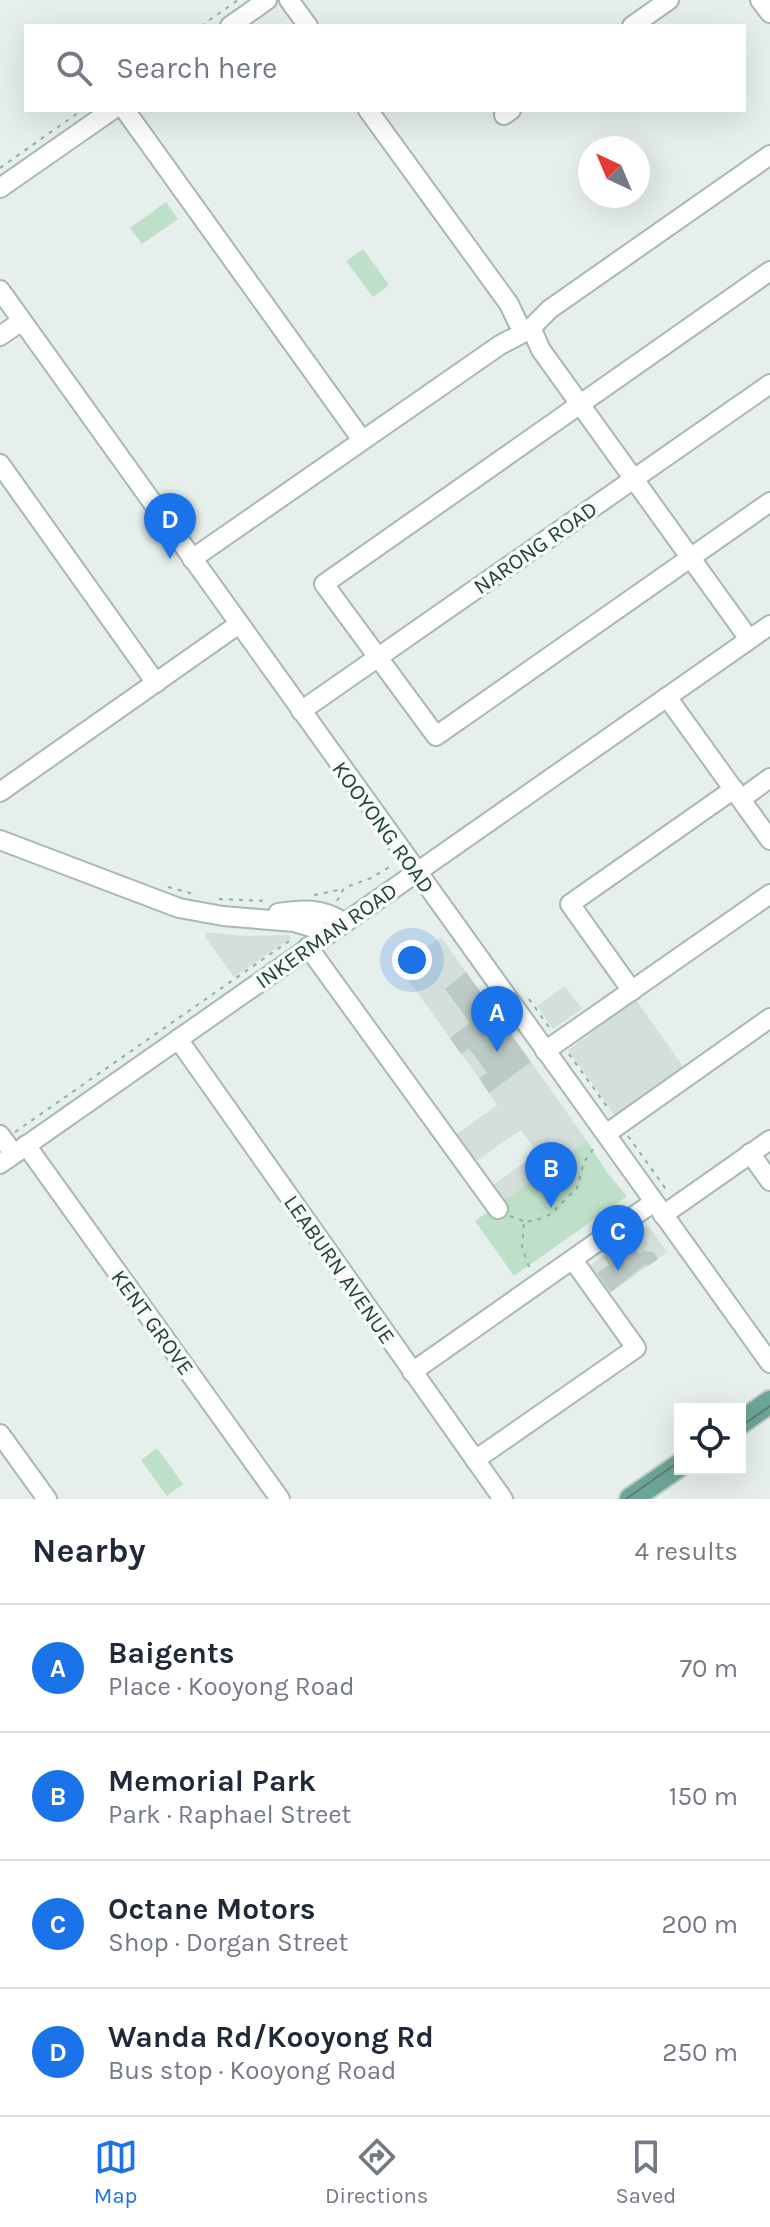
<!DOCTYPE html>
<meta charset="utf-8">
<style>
body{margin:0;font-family:Karla,sans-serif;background:#f2f2f3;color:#1f2937}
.controls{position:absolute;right:24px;bottom:24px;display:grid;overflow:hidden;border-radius:0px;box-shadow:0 8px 32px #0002}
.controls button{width:72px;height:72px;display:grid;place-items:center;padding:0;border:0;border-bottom:2px solid #e0e1e3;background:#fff;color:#1f2937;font:40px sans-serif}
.compass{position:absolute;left:578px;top:136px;width:72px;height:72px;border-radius:50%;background:#fff;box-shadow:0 8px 32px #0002;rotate:316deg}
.you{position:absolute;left:412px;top:960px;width:28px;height:28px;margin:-20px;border:6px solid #fff;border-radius:50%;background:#1a73e8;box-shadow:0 0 0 12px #1a73e833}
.badge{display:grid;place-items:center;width:52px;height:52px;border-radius:50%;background:#1a73e8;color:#fff;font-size:26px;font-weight:700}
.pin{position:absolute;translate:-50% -66px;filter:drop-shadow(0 2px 4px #0008)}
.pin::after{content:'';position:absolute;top:42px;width:28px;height:24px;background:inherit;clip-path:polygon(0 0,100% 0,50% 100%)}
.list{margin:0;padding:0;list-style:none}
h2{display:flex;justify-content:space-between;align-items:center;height:104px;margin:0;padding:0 32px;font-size:34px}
h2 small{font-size:26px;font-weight:400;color:#747a83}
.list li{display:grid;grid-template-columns:52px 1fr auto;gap:24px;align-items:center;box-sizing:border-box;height:128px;padding:0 32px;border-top:2px solid #e0e1e3}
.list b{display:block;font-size:30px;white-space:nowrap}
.list p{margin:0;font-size:26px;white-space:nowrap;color:#747a83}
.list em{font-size:26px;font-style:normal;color:#747a83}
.icon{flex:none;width:44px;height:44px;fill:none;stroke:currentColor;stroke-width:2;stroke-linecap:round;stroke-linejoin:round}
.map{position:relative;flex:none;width:770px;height:1499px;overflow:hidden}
.search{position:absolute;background:#fff;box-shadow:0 8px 32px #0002;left:24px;right:24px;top:24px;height:88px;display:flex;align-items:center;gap:20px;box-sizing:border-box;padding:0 28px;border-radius:0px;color:#747a83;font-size:30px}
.sheet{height:616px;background:#fff}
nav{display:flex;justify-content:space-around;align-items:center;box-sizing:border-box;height:112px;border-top:2px solid #e0e1e3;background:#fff;font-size:22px;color:#747a83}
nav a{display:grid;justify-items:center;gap:4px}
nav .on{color:#1a73e8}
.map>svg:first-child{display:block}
</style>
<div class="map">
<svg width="770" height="1499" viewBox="0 0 770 1499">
<rect width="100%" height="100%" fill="#e6efeb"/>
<g fill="#d4dfda">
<path d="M206,932L242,936L288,935L291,938L234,977L205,937Z"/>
<path d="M441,937L521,1049L479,1078L398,966Z"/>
<path d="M565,986L582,1009L553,1029L537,1006Z"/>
<path d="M636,1000L685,1069L616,1117L568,1050Z"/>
<path d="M531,1062L587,1141L504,1200L493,1185L537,1153L521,1130L476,1161L457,1134L497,1105L489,1093Z"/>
<path d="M646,1226L650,1228L667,1252L603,1298L583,1270Z"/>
</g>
<g fill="#bfe0c8">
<path d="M166,202L178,219L142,244L130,228Z"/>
<path d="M363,249L389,285L373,297L346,261Z"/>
<path d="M587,1141L608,1174L627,1196L514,1276L475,1221Z"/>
<path d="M157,1448L183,1484L167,1496L141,1460Z"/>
</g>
<g fill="#bbcac4">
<path d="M466,972L531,1062L489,1093L479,1078L487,1073L469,1048L461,1054L450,1038L470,1023L445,989Z"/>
<path d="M628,1239L639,1254L644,1251L653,1252L658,1259L648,1266L646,1264L611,1292L597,1273L609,1265L603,1256Z"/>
</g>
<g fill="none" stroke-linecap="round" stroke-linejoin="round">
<g stroke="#a8b8b2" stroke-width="22">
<g id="minor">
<path d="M289,0L308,26"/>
<path d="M760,0L770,13"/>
<path d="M230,26L267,0"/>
<path d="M632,26L669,0"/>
<path d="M125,110L362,440"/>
<path d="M368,110L509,304L518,323"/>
<path d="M504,115L511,110"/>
<path d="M0,188L112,110"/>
<path d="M770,271L324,584L436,736L770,502"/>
<path d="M0,290L770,1363"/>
<path d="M532,327L550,309L770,155"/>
<path d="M532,330L541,350L749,639"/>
<path d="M0,336L22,321"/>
<path d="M0,464L156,683"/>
<path d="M192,559L500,345L521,334"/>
<path d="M667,697L770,840"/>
<path d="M301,711L770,384"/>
<path d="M0,792L239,624"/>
<path d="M741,799L770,778"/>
<path d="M0,840L179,908L223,916L294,922L317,929L325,934"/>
<path d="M278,913C303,909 322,908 343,922"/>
<path d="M308,947L498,1209"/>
<path d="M632,991L570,904L734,789"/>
<path d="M178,1039L503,1499"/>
<path d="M545,1051L770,894"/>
<path d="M606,1134L770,1018"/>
<path d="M0,1135L14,1154"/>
<path d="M26,1145L280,1499"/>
<path d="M750,1153L770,1181"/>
<path d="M0,1164L770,625"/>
<path d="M663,1215L770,1140"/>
<path d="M412,1372L654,1202"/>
<path d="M0,1434L47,1499"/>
<path d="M475,1460L636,1348L573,1260"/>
</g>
</g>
<g stroke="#c2cac8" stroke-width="26">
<g id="major">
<path d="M740,1423L770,1402"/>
<path d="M631,1499L680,1465"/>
</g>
</g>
<g stroke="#86b3a5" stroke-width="2" stroke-dasharray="4 6" stroke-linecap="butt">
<path d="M201,26L238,0"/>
<path d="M0,168L82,110"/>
<path d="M168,887L197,895"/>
<path d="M314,895L343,889"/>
<path d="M219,899L268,901"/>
<path d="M337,901L344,888L371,878L391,866"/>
<path d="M529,999L551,1030"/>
<path d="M569,1054L610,1111"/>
<path d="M15,1132L292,939"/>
<path d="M628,1136L668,1192"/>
<path d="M510,1216L523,1221"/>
<path d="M529,1267L522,1247L524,1222L537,1220L551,1214L577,1188L584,1162L594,1148"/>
</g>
<use href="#minor" stroke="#fff" stroke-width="18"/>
<use href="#major" stroke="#6aa596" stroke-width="22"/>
<g stroke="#5f7d75" stroke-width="2">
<path d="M740,1427L770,1406"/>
<path d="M626,1499L680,1461"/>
</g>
</g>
<g text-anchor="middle" stroke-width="7" stroke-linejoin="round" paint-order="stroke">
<g font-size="22" fill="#24423a" stroke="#f7fbf9">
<text transform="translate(535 547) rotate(-35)" y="8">NARONG ROAD</text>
<text transform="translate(384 827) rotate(54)" y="8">KOOYONG ROAD</text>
<text transform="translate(326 935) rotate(-35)" y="8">INKERMAN ROAD</text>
<text transform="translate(340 1269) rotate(55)" y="8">LEABURN AVENUE</text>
<text transform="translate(153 1322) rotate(54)" y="8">KENT GROVE</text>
</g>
</g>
</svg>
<div class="controls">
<button><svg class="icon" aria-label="locate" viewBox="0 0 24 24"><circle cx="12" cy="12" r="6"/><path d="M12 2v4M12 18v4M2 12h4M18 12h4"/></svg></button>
</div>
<svg class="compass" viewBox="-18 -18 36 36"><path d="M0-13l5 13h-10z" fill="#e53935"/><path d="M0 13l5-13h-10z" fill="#747a83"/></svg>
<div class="you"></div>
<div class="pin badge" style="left:497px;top:1052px">A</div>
<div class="pin badge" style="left:551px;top:1208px">B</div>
<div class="pin badge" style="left:618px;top:1271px">C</div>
<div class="pin badge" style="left:170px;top:559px">D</div>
<div class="search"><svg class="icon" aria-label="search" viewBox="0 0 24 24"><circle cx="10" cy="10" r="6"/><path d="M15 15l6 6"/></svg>Search here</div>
</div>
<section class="sheet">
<h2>Nearby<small>4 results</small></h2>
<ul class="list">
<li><span class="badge">A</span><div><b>Baigents</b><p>Place · Kooyong Road</p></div><em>70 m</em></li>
<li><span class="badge">B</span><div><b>Memorial Park</b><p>Park · Raphael Street</p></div><em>150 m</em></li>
<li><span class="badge">C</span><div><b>Octane Motors</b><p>Shop · Dorgan Street</p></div><em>200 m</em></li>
<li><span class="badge">D</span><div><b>Wanda Rd/Kooyong Rd</b><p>Bus stop · Kooyong Road</p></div><em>250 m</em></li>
</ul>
</section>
<nav>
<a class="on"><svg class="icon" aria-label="map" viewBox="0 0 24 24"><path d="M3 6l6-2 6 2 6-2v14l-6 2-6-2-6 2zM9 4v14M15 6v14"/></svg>Map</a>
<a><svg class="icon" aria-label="directions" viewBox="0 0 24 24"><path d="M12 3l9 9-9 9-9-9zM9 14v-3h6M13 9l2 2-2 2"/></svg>Directions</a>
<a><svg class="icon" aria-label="saved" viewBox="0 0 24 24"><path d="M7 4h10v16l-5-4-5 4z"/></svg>Saved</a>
</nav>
